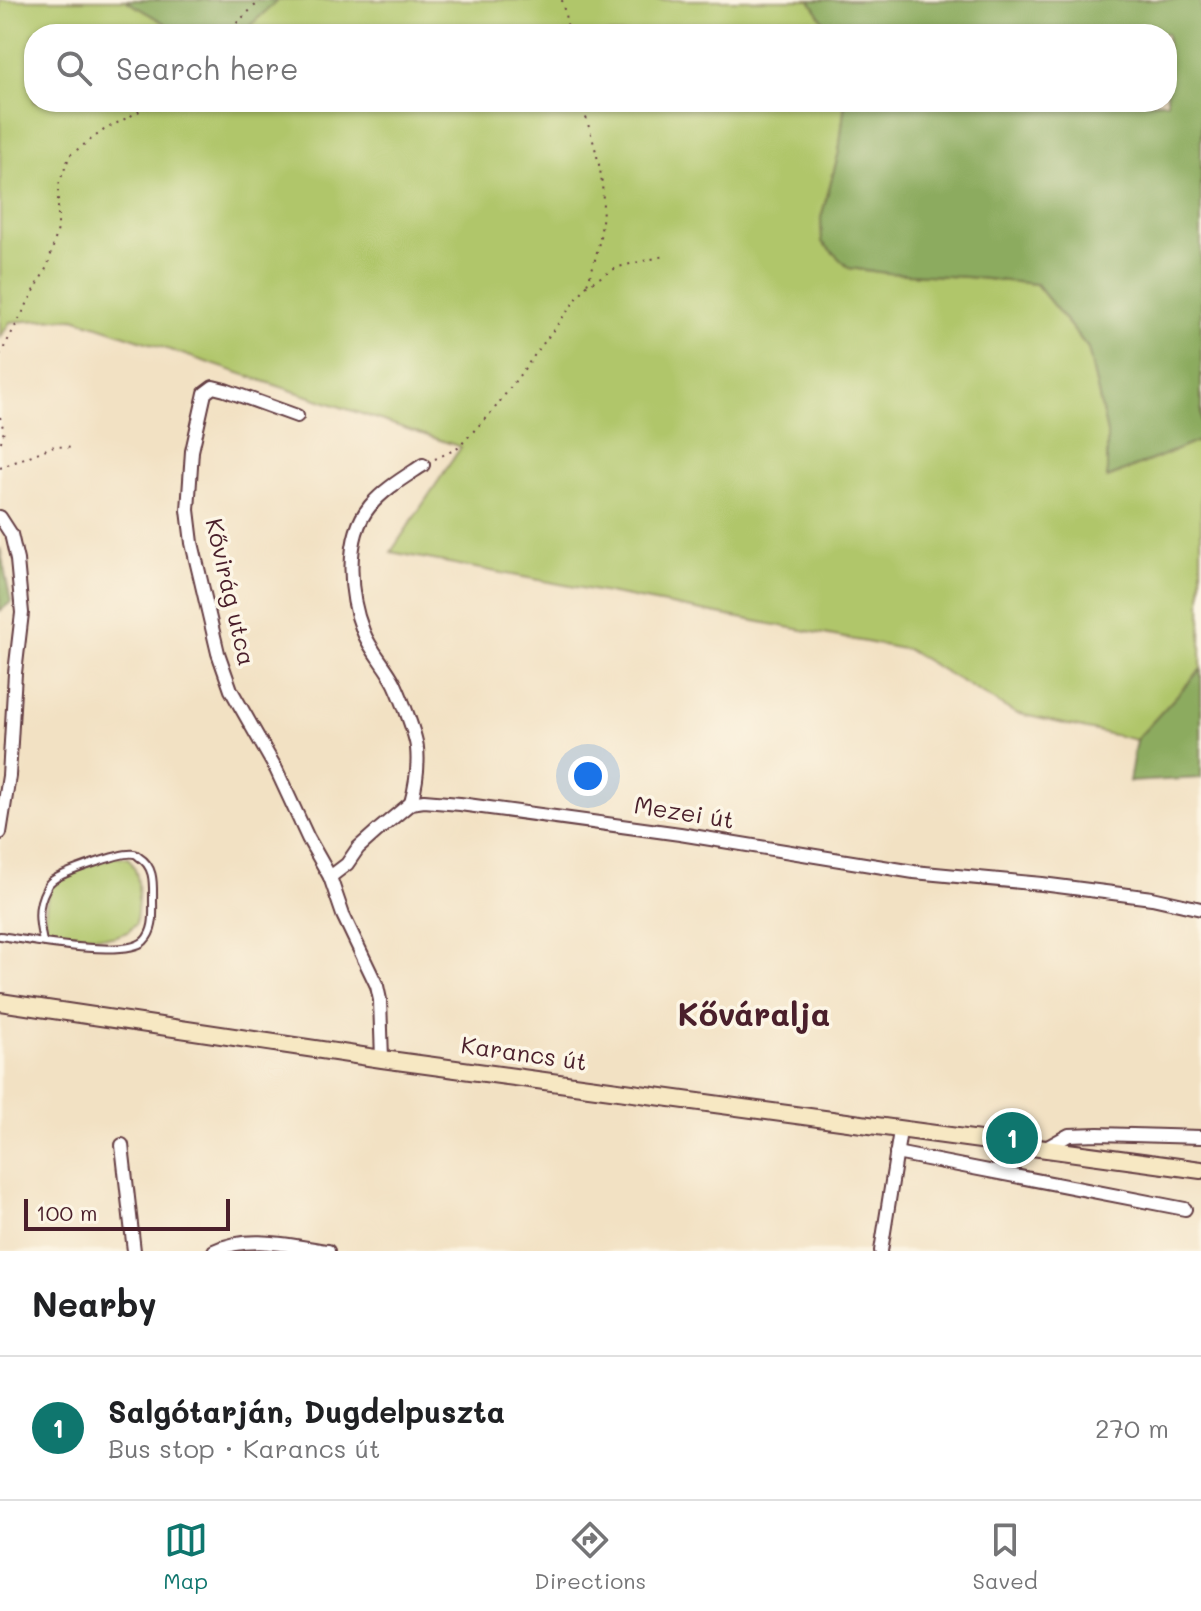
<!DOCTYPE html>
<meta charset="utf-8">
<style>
body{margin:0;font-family:Mali,sans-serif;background:#f2f2f2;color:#202124}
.scale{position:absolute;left:24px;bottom:20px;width:206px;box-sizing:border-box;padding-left:8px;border:4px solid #4a1f2b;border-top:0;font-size:22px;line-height:28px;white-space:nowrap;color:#4a1f2b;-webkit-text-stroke:6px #fcf5e5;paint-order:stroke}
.you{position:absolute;left:588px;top:776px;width:28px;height:28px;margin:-20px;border:6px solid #fff;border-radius:50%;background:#1a73e8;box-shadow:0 0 0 12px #1a73e833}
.badge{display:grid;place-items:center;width:52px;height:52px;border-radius:50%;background:#0f766e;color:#fff;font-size:26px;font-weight:700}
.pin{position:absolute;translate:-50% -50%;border:4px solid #fff;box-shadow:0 2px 8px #0006}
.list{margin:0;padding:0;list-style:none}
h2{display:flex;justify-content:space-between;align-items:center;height:104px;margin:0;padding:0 32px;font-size:34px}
h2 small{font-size:26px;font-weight:400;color:#757577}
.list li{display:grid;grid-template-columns:52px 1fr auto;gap:24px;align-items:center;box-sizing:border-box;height:144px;padding:0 32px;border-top:2px solid #e0e0e0}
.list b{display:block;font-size:30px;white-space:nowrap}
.list p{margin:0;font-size:26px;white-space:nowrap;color:#757577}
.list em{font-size:26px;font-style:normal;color:#757577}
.icon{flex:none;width:44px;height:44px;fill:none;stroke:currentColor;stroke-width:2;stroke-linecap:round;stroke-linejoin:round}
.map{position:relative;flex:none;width:1201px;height:1251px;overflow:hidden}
.search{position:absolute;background:#fff;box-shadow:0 2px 6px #0004;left:24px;right:24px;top:24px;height:88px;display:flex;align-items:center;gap:20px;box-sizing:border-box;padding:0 28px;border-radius:32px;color:#757577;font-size:30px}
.sheet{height:248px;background:#fff}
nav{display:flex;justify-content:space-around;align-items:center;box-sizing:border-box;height:112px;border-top:2px solid #e0e0e0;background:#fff;font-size:22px;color:#757577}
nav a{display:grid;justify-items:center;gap:4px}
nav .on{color:#0f766e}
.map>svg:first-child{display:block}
</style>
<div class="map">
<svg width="1201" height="1251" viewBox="0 0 1201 1251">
<rect width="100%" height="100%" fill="#fcf5e5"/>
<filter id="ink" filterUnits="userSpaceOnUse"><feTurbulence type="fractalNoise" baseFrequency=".0125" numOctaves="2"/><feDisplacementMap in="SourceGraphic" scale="16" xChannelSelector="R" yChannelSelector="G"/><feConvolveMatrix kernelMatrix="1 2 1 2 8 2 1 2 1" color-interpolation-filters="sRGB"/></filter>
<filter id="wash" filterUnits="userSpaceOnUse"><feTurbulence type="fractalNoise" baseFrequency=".006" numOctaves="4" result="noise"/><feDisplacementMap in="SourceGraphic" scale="32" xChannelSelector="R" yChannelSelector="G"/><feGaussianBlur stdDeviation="1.8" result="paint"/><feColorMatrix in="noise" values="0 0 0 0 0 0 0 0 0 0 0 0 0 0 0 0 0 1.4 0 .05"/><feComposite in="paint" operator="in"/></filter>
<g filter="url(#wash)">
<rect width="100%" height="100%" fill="#f2e1c3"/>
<g fill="#b0c66b" stroke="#7d724b" stroke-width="2">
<path d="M0,0H125L175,29L188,34H34V102H845L839,152L821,218L822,241L849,268L887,273L966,277L1036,284L1088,348L1107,433L1108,478L1201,440V669L1136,740L1015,713L908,650L391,552L461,447L74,318L10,322L0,338Z"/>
<path d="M278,0H810L832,34H238L243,32Z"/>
<path d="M115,856L128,858C144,876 137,902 136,924L128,932L113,937L49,932L44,925C46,913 45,897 51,886C58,873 100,862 115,856Z"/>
</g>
<g fill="#8cab5f" stroke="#6b6545" stroke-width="2">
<path d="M125,0H278L243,32L238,34H188L175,29Z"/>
<path d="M810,0H1201V440L1107,478V433L1088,348L1036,284L966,277L887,273L849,268L822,242L821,218L839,152L845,102H1167V34H832Z"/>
<path d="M0,548L11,602L0,611Z"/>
<path d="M1201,669V778L1129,782L1136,740Z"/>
</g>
</g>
<g filter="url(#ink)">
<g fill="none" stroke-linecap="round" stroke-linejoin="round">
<g stroke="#633c42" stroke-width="10">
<path id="service" d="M0,936C28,940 124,959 144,941C155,930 153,914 153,900C153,884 155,867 139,857C138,856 136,854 134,854C123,851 63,873 53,880C50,882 47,886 46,889C36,907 39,923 43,942"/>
</g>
<g stroke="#633c42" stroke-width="16">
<g id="minor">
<path d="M297,416L225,390L213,387L205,393L192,451L188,510L192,543L218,653L231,690L276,769L308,838L330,877"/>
<path d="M0,517L11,534L17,560L22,613L15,673L9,776L0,833"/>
<path d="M411,803C416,785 419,768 417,748C416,735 401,697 395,684C386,666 370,650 363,631C349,596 344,537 370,506C384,489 405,477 423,465"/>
<path d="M382,1059L380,1000L377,986L343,915L330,877L347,864L358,848L377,831L411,803L424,801L460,804L680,834L914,872L1042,884L1152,898L1201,909"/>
<path d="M122,1145L134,1251"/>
<path d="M1044,1149L1069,1135L1098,1134L1201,1137"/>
<path d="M896,1153L1185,1209"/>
<path d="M214,1251C249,1234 291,1246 328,1251"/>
<path d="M881,1251L900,1131"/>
</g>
</g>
<g stroke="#633c42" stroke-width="20">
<path id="secondary" d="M0,1002L382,1059L1201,1170"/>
</g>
<g stroke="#633c42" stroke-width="2" stroke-dasharray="2 6" stroke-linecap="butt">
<path d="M562,0L569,34"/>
<path d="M225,34L261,0"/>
<path d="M582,102C586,120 593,138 597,156C608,199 603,242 587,284"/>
<path d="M0,355L48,265L58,229V186L70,155L104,130L147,107L153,102"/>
<path d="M0,417L4,431L0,445"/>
<path d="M435,459L458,448L495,408L587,285L618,267L664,256"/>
<path d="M0,468L54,446L72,448"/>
</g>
<use href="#service" stroke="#fff" stroke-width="6"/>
<use href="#minor" stroke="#fff" stroke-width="12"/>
<use href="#secondary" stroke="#f7e8c3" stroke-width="16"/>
</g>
</g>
<g text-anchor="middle" stroke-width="7" stroke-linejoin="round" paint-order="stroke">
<g font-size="24" fill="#4a1f2b" stroke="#fcf5e5">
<text transform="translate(230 592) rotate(77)" y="8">Kővirág utca</text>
<text transform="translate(684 813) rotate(9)" y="8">Mezei út</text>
<text transform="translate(524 1054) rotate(8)" y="8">Karancs út</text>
</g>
<g font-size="32" font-weight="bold" fill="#4a1f2b" stroke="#fcf5e5">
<text x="754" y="1026">Kőváralja</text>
</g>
</g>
</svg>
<div class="scale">100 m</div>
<div class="you"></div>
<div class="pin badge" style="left:1012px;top:1138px">1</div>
<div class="search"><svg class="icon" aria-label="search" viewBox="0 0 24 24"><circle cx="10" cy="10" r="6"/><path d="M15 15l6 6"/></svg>Search here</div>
</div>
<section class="sheet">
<h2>Nearby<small></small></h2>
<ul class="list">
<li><span class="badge">1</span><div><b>Salgótarján, Dugdelpuszta</b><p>Bus stop · Karancs út</p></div><em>270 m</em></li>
</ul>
</section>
<nav>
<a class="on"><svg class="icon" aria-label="map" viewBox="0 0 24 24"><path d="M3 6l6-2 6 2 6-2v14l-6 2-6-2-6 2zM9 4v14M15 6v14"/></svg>Map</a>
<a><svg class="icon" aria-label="directions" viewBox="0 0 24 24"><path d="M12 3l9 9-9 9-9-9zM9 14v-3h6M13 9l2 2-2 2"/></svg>Directions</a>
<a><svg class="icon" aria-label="saved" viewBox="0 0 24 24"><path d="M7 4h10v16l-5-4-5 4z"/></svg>Saved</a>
</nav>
